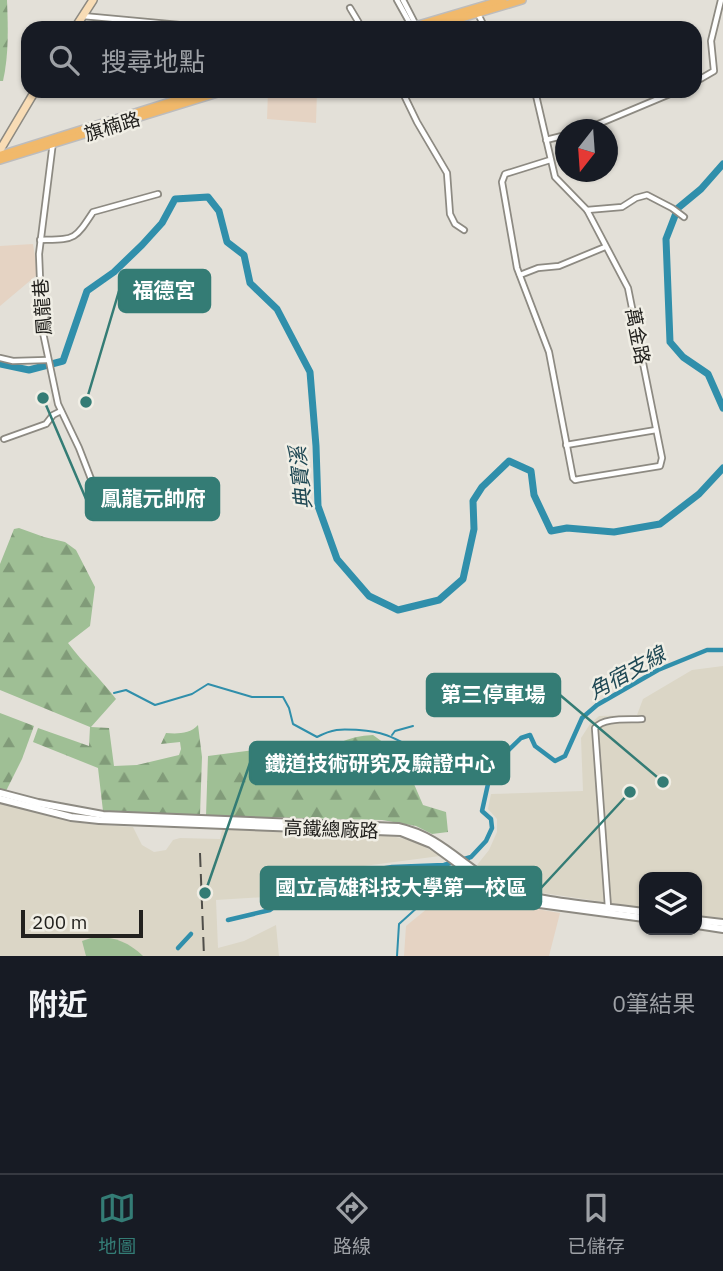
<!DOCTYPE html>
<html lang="zh-TW">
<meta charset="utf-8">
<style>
body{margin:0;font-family:"IBM Plex Sans","Noto Sans TC",sans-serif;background:#20242c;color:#f1f3f6}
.controls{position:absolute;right:21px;bottom:21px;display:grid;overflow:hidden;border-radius:14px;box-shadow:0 2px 5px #0004}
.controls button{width:63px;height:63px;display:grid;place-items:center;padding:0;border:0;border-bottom:2px solid #363941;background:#171b24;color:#f1f3f6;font:35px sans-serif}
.compass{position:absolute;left:555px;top:119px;width:63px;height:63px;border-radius:50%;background:#171b24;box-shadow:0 2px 5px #0004;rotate:197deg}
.scale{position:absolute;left:21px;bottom:18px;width:122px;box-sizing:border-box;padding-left:7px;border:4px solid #22211e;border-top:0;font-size:19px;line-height:24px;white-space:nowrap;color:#22211e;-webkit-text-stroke:5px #f0eee5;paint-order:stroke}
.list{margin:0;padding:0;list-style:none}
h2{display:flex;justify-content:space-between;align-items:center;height:91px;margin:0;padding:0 28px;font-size:30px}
h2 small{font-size:23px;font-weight:400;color:#9ea1a6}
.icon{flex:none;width:38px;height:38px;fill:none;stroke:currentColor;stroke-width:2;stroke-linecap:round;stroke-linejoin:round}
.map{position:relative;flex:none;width:723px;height:956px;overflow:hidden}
.search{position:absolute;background:#171b24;box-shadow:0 2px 5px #0004;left:21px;right:21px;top:21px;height:77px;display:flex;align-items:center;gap:18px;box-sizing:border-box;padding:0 24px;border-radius:21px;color:#9ea1a6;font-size:26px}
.sheet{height:217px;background:#171b24}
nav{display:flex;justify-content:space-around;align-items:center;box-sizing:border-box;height:98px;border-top:2px solid #363941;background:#171b24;font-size:19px;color:#9ea1a6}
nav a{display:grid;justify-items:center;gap:4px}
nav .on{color:#347c75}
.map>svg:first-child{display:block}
</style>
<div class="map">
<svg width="723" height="956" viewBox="0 0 723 956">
<defs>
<pattern id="forest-firs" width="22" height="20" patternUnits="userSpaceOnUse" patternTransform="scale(1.75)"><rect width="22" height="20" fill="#9fbf95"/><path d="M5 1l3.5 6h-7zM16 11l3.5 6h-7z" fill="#819b79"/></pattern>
</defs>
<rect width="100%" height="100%" fill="#e3e0d8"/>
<g fill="#e5d3c3">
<path d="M268,91H317L316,123L267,119Z"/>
<path d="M33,244L38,274L0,306V246Z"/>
<path d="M466,877L498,898L519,906L560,913L549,956H404L406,926Z"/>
</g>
<g fill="#dbd6c6">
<path d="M723,666V918L697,915V877H644V908L536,892L496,877L477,865L489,850L497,832V819L488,809L491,794L583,791L581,738L590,724L599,716L637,715L643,699L692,670Z"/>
<path d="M0,802L87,824L133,827L142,845L154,852L166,850L173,840L180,838L220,839L222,830H240L381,834L415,841L440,856L318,872L264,897L216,900L218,948L244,941L276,925L279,956H0Z"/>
</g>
<g fill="url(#forest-firs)">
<path d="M0,0H7C8,27 9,54 3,81H0Z"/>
<path d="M19,528L44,537L65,542L76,550L95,587L90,626L68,643C83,663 101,679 116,699L91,727L109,728L114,766L137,765L179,755L181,749L180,742L161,744L166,733C177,734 190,734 198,725L202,757L200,815L103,811L98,768L33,742L38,728L89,746L90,727L0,690V564L14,529Z"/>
<path d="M0,713L34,726L22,759L6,791L0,789Z"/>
<path d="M373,735L384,743H375L363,750L381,774L414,784L423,805L446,812L448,832L432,834L416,826L382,820L206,816L208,756L270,748L308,760C329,746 348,736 373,735Z"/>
</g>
<path fill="#9fbf95" d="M94,937C113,936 129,942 143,956H86L82,941Z"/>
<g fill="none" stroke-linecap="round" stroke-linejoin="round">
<g stroke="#308fab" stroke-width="2">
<path d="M114,693L126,690L155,705L192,694L208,684L252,697H283L289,708L293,724L317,737C334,728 341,729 359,730C395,732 404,747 435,758C463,749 474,746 502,756"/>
<path d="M392,735L395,731L413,726"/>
<path d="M466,862L471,857"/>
<path d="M397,956L399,924L460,869"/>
</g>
<g stroke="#308fab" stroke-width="4.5">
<path d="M228,920L270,910L300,887L319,879L392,867L444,865L471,857L486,841L492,828L491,819L482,811L492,766L521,738L530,735L535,746L555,761L565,756L582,718L597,705L658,670L707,650H723"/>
<path d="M178,948L191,934"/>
</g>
<g stroke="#308fab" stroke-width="7">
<path d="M723,164L701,189L678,208L666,239L670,342L683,357L708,374L723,408"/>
<path d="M0,364L29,370L63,361L87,291L114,272L142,245L162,223L175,199L208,197L219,211L227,242L244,255L250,283L277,309L310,372L316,446L318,506L337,559L369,596L398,610L439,600L463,579L474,529L473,501L482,487L509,461L531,471L534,495L551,531L567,528L614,532L660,524L699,494L723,468"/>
</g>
<g stroke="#8d8a82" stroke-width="8">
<g id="minor">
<path d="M397,0L412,27"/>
<path d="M403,0L417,27"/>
<path d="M350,8L362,28"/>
<path d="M477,12L485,28"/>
<path d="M83,16L212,28"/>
<path d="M695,82L714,71L711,41L721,0"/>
<path d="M402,91L417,122L447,173L450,214L455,224L464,230"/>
<path d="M535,91L555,177L587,210L628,288L662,458L660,466L580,479L575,480L573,478L549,352L517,268L502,182L505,174L550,160"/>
<path d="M584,130L677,91"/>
<path d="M546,140L566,135"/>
<path d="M53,142L39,254L42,328L58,404L79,448L105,515"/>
<path d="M587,210L622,207L636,198L647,195L672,208L684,217"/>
<path d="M40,240C75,239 74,241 93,212L158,194"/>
<path d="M520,275L538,268L559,266L605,247"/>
<path d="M0,358L13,361L47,360"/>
<path d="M4,439L46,424L53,415L61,411"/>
<path d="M566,445L656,430"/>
<path d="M608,907L595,728C604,717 628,720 642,719"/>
</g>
</g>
<g stroke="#8d8a82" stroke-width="10">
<g id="tertiary">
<path d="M0,793L38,803L103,815L398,827C443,837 462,867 500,886C535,903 604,906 644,912"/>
<path d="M0,799L71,817L99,820L401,832L431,844L491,888L510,897L532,903L644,918"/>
<path d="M697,920L723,923"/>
<path d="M697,925L723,929"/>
</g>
</g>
<g stroke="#8d8a82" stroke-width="10">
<g id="secondary">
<path d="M75,28L93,0"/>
<path d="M0,150L35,91"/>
</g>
</g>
<g stroke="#bdbcbc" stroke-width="10">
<g id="primary">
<path d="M408,28L503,0"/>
<path d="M428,28L522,0"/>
<path d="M1,155L205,91"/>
<path d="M0,160L224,91"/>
</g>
</g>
<use href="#minor" stroke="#fff" stroke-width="4.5"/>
<use href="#tertiary" stroke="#fff" stroke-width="6"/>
<use href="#secondary" stroke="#f8dcb5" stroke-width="7"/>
<use href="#primary" stroke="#f1b96b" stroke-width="7"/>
<path stroke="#4f4e49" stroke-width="2" stroke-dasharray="14 7" stroke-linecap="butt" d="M200,853L204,956"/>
</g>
<g text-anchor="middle" stroke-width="5" stroke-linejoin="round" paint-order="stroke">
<g font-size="19" fill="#22211e" stroke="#f0eee5">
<text transform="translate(112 126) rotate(-17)" y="7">旗楠路</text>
<text transform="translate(42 307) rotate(-94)" y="7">鳳龍巷</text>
<text transform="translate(638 336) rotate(79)" y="7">萬金路</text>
<text transform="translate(331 829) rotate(2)" y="7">高鐵總廠路</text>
</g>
<g font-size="21" font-style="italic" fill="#1f4854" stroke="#f0eee5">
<text transform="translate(301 478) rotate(-96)" y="7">典寶溪</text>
<text transform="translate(627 673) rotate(-29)" y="7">角宿支線</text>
</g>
</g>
<path fill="none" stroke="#347c75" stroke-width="2.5" d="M86 402L119 291M43 398L86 499M663 782L560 695M205 893L250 763M630 792L541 888"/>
<g fill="#347c75" stroke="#f0eee5" stroke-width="2.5">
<circle cx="86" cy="402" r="7"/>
<circle cx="43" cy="398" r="7"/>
<circle cx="663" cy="782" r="7"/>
<circle cx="205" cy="893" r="7"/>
<circle cx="630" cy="792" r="7"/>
</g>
<g fill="#347c75" stroke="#347c75" stroke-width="2.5">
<rect x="119" y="270" width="91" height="42" rx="7"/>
<rect x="86" y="478" width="133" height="42" rx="7"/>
<rect x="427" y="674" width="133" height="42" rx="7"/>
<rect x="250" y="742" width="259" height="42" rx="7"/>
<rect x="261" y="867" width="280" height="42" rx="7"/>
</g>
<g font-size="21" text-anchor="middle" font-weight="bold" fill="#fff">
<text x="164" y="298">福德宮</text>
<text x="153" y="506">鳳龍元帥府</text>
<text x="493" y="702">第三停車場</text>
<text x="380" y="771">鐵道技術研究及驗證中心</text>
<text x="401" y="895">國立高雄科技大學第一校區</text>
</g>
</svg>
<div class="controls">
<button><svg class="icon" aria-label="layers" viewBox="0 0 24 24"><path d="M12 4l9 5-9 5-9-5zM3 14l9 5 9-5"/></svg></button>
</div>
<svg class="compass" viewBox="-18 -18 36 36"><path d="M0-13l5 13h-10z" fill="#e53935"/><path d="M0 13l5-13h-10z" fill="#9ea1a6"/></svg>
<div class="scale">200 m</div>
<div class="search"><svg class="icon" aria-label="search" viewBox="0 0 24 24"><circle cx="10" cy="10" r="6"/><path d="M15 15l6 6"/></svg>搜尋地點</div>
</div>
<section class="sheet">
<h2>附近<small>0筆結果</small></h2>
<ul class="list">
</ul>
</section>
<nav>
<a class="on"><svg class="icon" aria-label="map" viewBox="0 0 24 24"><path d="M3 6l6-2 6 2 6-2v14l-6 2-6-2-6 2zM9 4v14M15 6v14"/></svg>地圖</a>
<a><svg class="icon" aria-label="directions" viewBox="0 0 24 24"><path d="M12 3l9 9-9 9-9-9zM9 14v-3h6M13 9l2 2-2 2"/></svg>路線</a>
<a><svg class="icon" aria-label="saved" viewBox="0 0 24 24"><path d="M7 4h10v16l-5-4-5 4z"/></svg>已儲存</a>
</nav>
